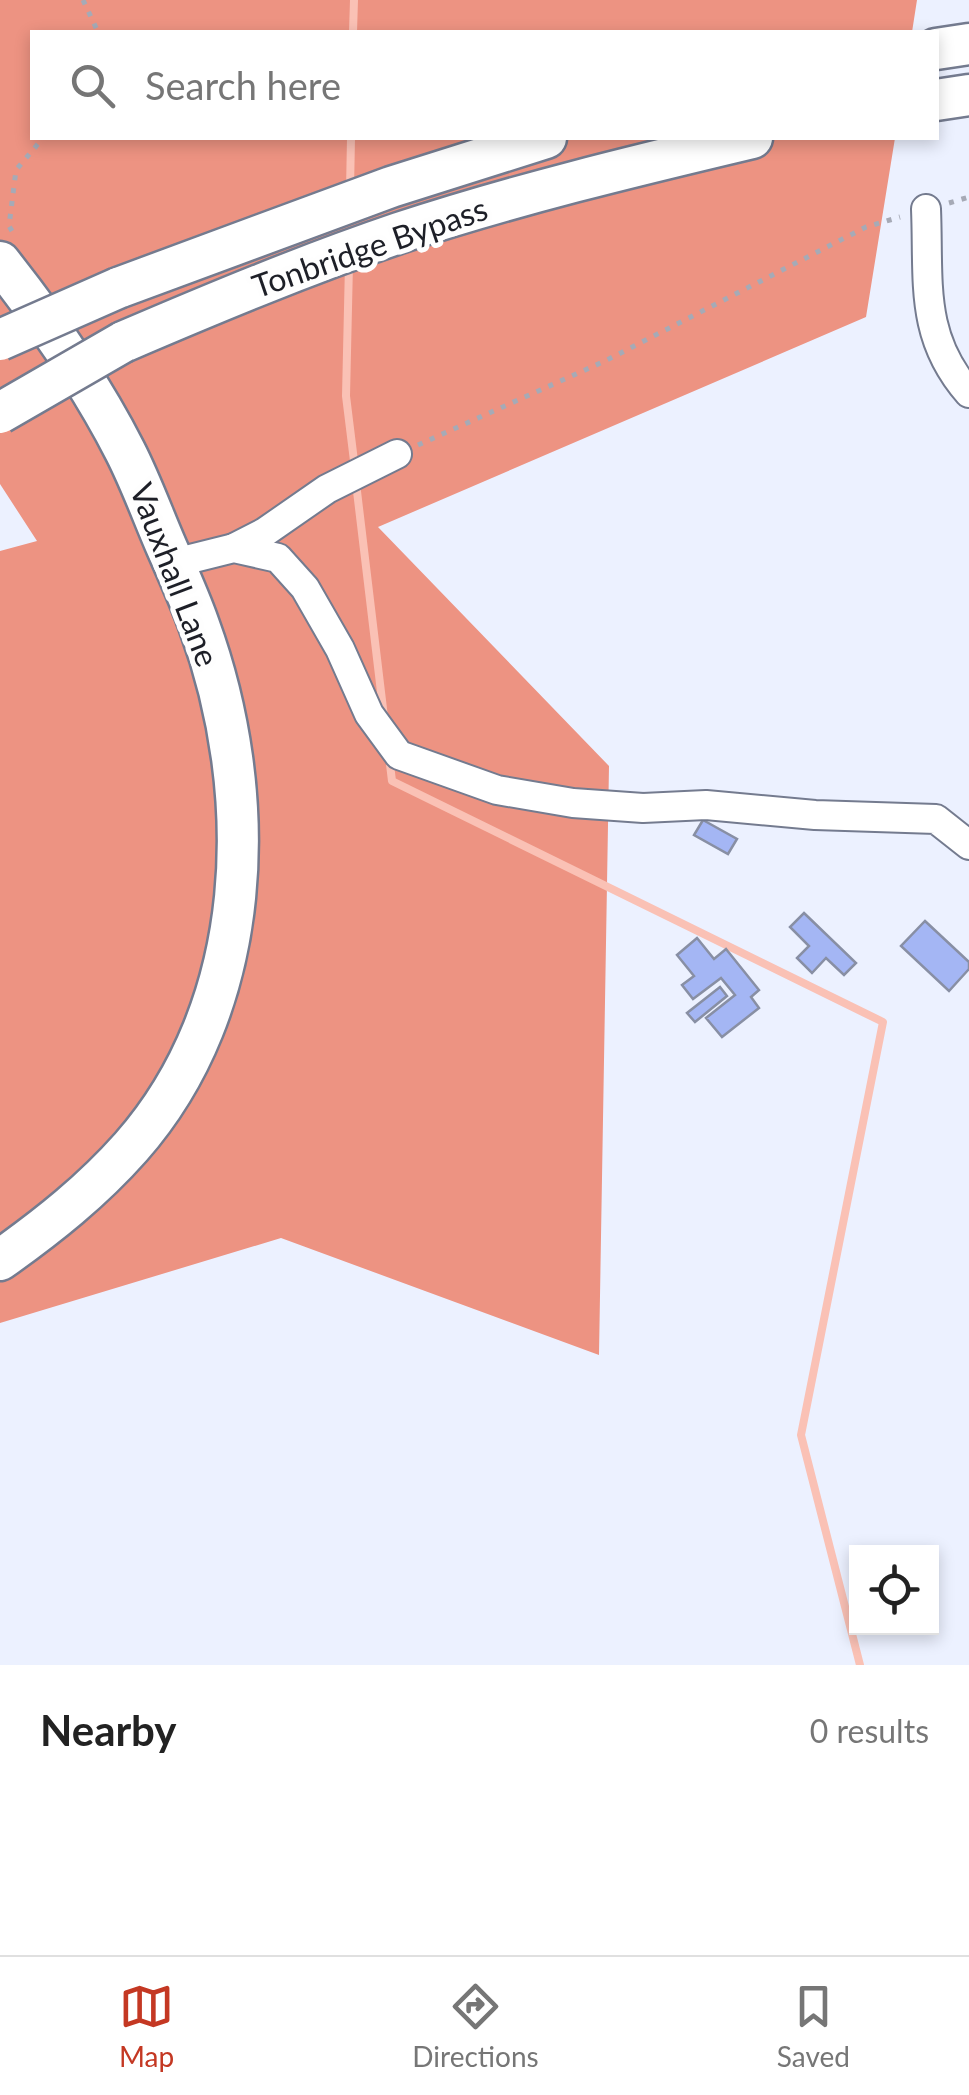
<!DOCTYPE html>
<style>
body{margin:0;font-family:Lato,sans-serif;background:#f2f2f2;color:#222}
.controls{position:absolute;right:30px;bottom:30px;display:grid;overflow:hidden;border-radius:0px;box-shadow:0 5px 15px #0003}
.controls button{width:90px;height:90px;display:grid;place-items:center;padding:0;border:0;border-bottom:2px solid #e0e0e0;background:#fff;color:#222;font:50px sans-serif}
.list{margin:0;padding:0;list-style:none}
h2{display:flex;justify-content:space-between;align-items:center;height:130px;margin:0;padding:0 40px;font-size:42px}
h2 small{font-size:32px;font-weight:400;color:#767676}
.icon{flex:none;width:55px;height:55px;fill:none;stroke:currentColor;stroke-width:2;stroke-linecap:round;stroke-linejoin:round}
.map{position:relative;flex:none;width:969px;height:1665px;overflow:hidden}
.search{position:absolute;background:#fff;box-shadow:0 5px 15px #0003;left:30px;right:30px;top:30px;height:110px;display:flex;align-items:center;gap:25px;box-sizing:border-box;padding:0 35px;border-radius:0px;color:#767676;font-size:38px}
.sheet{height:290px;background:#fff}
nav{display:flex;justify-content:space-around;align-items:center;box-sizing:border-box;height:140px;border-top:2px solid #e0e0e0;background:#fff;font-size:28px;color:#767676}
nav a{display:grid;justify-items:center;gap:5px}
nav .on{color:#c43823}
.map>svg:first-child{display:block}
</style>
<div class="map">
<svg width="969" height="1665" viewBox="0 0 969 1665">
<rect width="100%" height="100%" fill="#ecf1ff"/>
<path fill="#ed9382" d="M0,0H917L912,32H32V138H895L866,317L378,527L609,766L599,1355L281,1238L0,1323V551L37,541L0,484Z"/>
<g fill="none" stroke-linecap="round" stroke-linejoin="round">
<g stroke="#fac1b5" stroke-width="8">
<path d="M353,32L354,0"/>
<path d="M350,190L351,138"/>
<path d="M349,264L346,396L355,469"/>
<path d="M356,483L384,717"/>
<path d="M389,756L392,781L883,1022L801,1435L860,1665"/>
</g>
</g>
<g fill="#a4b6f4" stroke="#888fa4" stroke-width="2.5">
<path d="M703,820L737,839L728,854L694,835Z"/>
<path d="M804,913L856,963L844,975L826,958L812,973L797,958L809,946L790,927Z"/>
<path d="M925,921L969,962V969L949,991L901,946Z"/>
<path d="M697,938L714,959L726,949L759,990L751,997L759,1008L722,1037L706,1018L735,995L721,978L693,999L682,985L694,976L677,955Z"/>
<path d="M720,987L727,996L695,1022L687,1013Z"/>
</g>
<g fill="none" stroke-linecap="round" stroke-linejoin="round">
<g stroke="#747b8f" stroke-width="32">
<g id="minor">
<path d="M926,209C929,281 919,336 969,393"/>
<path d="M234,548L265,532L327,489L397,454"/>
<path d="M174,563L234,548L278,558L305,588L340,649L369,714L399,755L497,790L573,803L643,808L706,805L815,815L936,819L969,845"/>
</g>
</g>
<g stroke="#747b8f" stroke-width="45">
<g id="highway">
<path d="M936,49L969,44"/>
<path d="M936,100L969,95"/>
<path d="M0,262C46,320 91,384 125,451C141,482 153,516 167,548C178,573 190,599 199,625C261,795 256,1005 131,1147C92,1191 48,1226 0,1260"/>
<path d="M118,288L391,187L546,138"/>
<path d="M123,342C214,303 305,265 399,233C514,195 634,166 752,138"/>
</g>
</g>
<g stroke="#a6aab6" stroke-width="5" stroke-dasharray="5 8" stroke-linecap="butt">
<path d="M83,0L98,32"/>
<path d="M949,203L969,197"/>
<path d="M12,231L9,226L16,170L43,138"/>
<path d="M418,445L605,361L866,227L900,217"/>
</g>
<use href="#minor" stroke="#fff" stroke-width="28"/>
<use href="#highway" stroke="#fff" stroke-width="40"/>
<g stroke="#747b8f" stroke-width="45" stroke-linecap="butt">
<g id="highway-bridge">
<path d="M0,340L118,288"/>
<path d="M0,413L123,342"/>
</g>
</g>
<use href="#highway-bridge" stroke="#fff" stroke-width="40"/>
</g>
<g text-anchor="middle" stroke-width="10" stroke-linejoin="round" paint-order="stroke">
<g font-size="32" fill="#1d1f27" stroke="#fefefe">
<text transform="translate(370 248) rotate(-19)" y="11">Tonbridge Bypass</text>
<text transform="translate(174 575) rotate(69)" y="11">Vauxhall Lane</text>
</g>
</g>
</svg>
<div class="controls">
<button><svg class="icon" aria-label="locate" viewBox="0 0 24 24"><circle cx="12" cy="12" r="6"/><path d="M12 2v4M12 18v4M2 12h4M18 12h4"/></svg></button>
</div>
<div class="search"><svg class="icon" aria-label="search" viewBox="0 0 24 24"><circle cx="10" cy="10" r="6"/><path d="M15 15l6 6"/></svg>Search here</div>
</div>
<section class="sheet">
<h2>Nearby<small>0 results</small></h2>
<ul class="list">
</ul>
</section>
<nav>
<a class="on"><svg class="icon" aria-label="map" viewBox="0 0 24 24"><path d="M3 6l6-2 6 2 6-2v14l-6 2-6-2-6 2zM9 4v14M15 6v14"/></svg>Map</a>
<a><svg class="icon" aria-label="directions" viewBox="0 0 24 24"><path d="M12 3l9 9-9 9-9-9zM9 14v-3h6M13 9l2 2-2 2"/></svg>Directions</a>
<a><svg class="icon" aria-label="saved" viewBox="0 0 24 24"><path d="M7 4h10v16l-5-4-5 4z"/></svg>Saved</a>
</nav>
